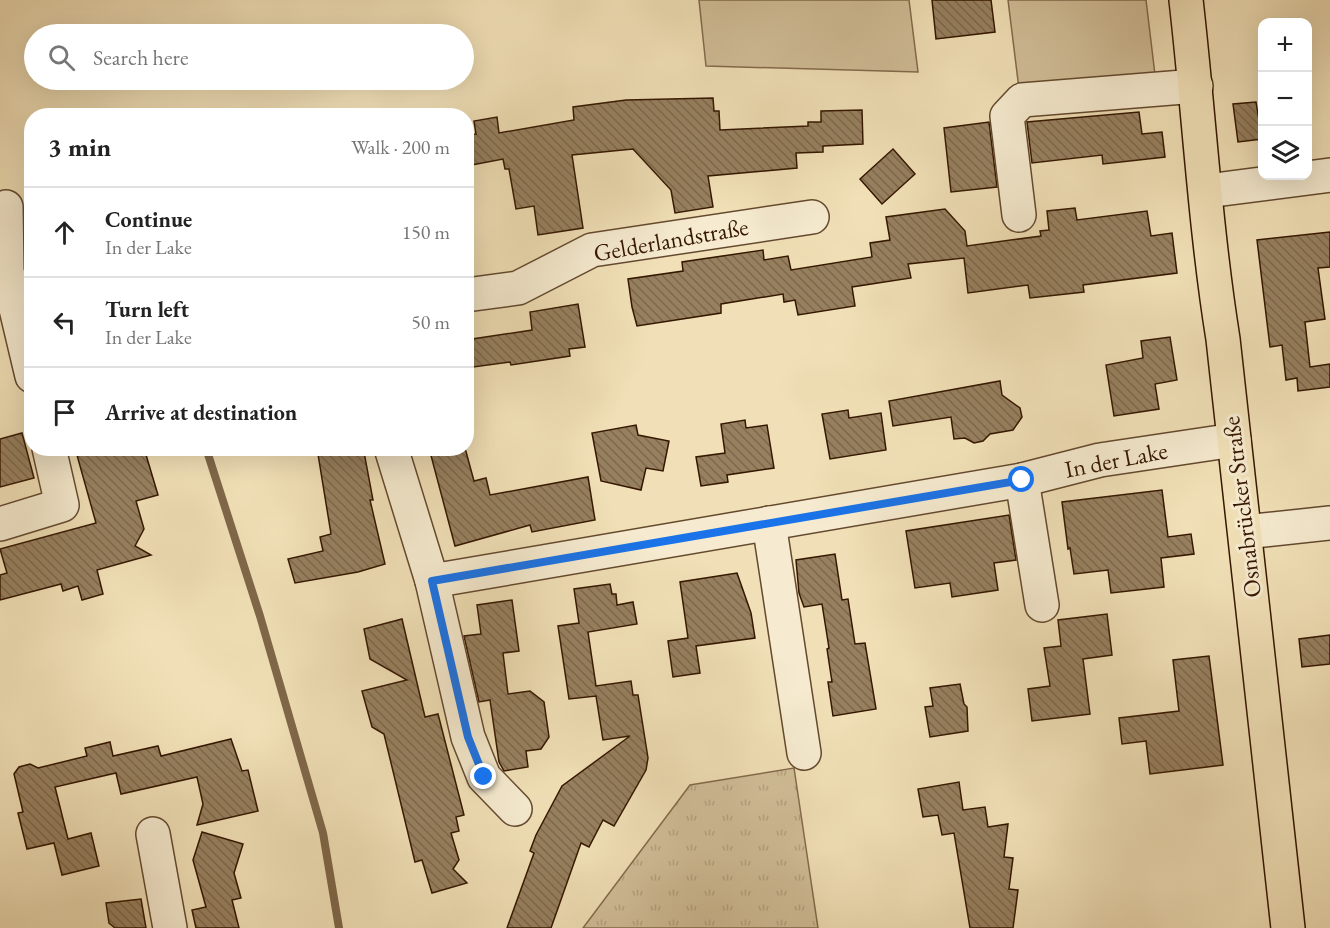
<!DOCTYPE html>
<meta charset="utf-8">
<style>
body{margin:0;font-family:"EB Garamond",serif;background:#f6f6f6;color:#222}
.controls{position:absolute;right:18px;top:18px;display:grid;overflow:hidden;border-radius:12px;box-shadow:0 6px 24px #0002}
.controls button{width:54px;height:54px;display:grid;place-items:center;padding:0;border:0;border-bottom:2px solid #e0e0e0;background:#fff;color:#222;font:30px sans-serif}
.stop{position:absolute;width:18px;height:18px;margin:-14px;border:4px solid #1a73e8;border-radius:50%;background:#fff}
.stop.end{background:#1a73e8;border-color:#fff;box-shadow:0 2px 6px #0008}
.list{margin:0;padding:0;list-style:none}
h2{display:flex;justify-content:space-between;align-items:center;height:78px;margin:0;padding:0 24px;font-size:26px}
h2 small{font-size:20px;font-weight:400;color:#767676}
.list li{display:grid;grid-template-columns:39px 1fr auto;gap:18px;align-items:center;box-sizing:border-box;height:90px;padding:0 24px;border-top:2px solid #e0e0e0}
.list b{display:block;font-size:22px;white-space:nowrap}
.list p{margin:0;font-size:20px;white-space:nowrap;color:#767676}
.list em{font-size:20px;font-style:normal;color:#767676}
.icon{flex:none;width:33px;height:33px;fill:none;stroke:currentColor;stroke-width:2;stroke-linecap:round;stroke-linejoin:round}
.map{position:relative;flex:none;width:1330px;height:928px;overflow:hidden}
.search{position:absolute;background:#fff;box-shadow:0 6px 24px #0002;left:24px;top:24px;width:450px;height:66px;display:flex;align-items:center;gap:15px;box-sizing:border-box;padding:0 21px;border-radius:33px;color:#767676;font-size:22px}
.panel{position:absolute;background:#fff;box-shadow:0 6px 24px #0002;left:24px;top:108px;width:450px;height:348px;border-radius:24px}
.map>svg:first-child{display:block}
</style>
<div class="map">
<svg width="1330" height="928" viewBox="0 0 1330 928">
<defs>
<pattern id="park-tufts" width="24" height="20" patternUnits="userSpaceOnUse" patternTransform="scale(1.5)"><rect width="24" height="20" fill="#d1be98"/><path d="M3 7l-1-3M5 7V3M7 7l1-3M15 17l-1-3M17 17v-4M19 17l1-3" fill="none" stroke="#b4a381"/></pattern>
<pattern id="building-back-hatch" width="6" height="6" patternUnits="userSpaceOnUse" patternTransform="scale(1.5)"><rect width="6" height="6" fill="#97805f"/><path d="M-1 5l2 2M0 0l6 6M5-1l2 2" fill="none" stroke="#7c684c"/></pattern>
</defs>
<rect width="100%" height="100%" fill="#f1e0b7"/>
<filter id="stains"><feTurbulence type="fractalNoise" baseFrequency=".00333" numOctaves="4"/><feColorMatrix values="0 0 0 0 .2 0 0 0 0 .09 0 0 0 0 .02 0 0 0 .5 -.17"/></filter>
<radialGradient id="worn" r=".72"><stop offset=".6" stop-color="#630" stop-opacity="0"/><stop offset="1" stop-color="#630" stop-opacity=".3"/></radialGradient>
<g fill="#d1be98" stroke="#836a4c" stroke-width="1.5">
<path d="M699,0H909L918,72L706,66Z"/>
<path d="M1008,0H1146L1156,83L1019,89Z"/>
</g>
<path fill="url(#park-tufts)" stroke="#836a4c" stroke-width="1.5" d="M794,768L818,928H583L690,785Z"/>
<g fill="none" stroke-linecap="round" stroke-linejoin="round">
<path stroke="#7f6749" stroke-width="8" d="M206,448L260,616L323,833L339,928"/>
</g>
<g fill="url(#building-back-hatch)" stroke="#351700" stroke-width="1.5">
<path d="M932,0H991L995,32L936,39Z"/>
<path d="M713,98L714,111H719L720,130L808,126V122H821V111L862,110L863,144L823,146V152L796,153L797,168L708,176L713,207L675,213L671,190L633,149L572,155L583,228L538,235L534,206L516,209L509,169H505L503,159L466,166V135L476,134L474,121L497,117L499,133L574,120L573,107L626,100Z"/>
<path d="M1256,102L1262,139L1238,142L1233,104Z"/>
<path d="M1139,112L1142,134L1162,132L1165,157L1103,164L1102,155L1032,163L1027,122Z"/>
<path d="M989,122L997,187L951,192L944,128Z"/>
<path d="M893,149L915,174L882,204L860,179Z"/>
<path d="M1075,208L1077,220L1147,211L1151,236L1172,233L1177,273L1083,285L1084,292L1030,298L1028,285L968,293L964,258L908,264L911,278L852,287L855,306L798,315L795,300L784,302L783,294L721,304V313L637,326L632,307L628,279L683,271L682,262L763,250L764,260L788,256L791,270L872,257L870,243L890,240L886,217L945,209L965,231L967,246L1041,236L1040,231L1049,230L1047,211Z"/>
<path d="M1330,232V267L1318,268L1325,319L1305,322L1310,367L1330,364V387L1298,391L1297,378L1286,380L1282,345L1270,347L1257,240Z"/>
<path d="M578,304L585,347L569,349L570,356L511,365L510,362L466,368V340L532,330L530,312Z"/>
<path d="M1170,337L1177,380L1155,384L1159,409L1114,416L1106,365L1143,358L1141,341Z"/>
<path d="M1000,381L1002,395L1020,408L1022,417L1013,430L990,434L983,441L974,443L965,438L954,439L951,417L893,426L889,401Z"/>
<path d="M848,410L849,418L881,413L886,450L830,459L822,414Z"/>
<path d="M745,420L746,428L767,425L774,468L727,475L728,482L701,486L696,457L725,453L721,424Z"/>
<path d="M636,425L638,435L669,441L663,471L646,468L641,490L601,481L592,433Z"/>
<path d="M22,433L34,478L0,487V439Z"/>
<path d="M75,448H144L158,495L136,501L144,529L135,546L151,555L97,570L103,594L82,600L78,586L63,591L61,584L0,600V575L7,573L0,549L96,523Z"/>
<path d="M317,448H342L344,455L364,452L373,500H370L385,564L358,572L295,583L288,559L323,551L320,537L331,534Z"/>
<path d="M429,448H465L474,481L486,478L490,495L588,477L595,520L532,532L530,525L455,546Z"/>
<path d="M1162,490L1168,537L1191,534L1194,554L1161,558L1164,587L1111,593L1108,570L1074,574L1070,548L1068,549L1062,502Z"/>
<path d="M1009,515L1016,560L994,563L998,590L952,597L950,583L915,588L906,531Z"/>
<path d="M835,554L842,600L848,599L855,644L865,643L876,709L833,716L828,682H832L827,649L829,648L822,604L804,607L799,593L796,560Z"/>
<path d="M737,573L751,613L755,638L696,646L700,673L673,677L668,641L688,638L680,582Z"/>
<path d="M610,584L612,594H616L617,605L633,602L637,624L588,632L596,686L631,681L633,695H638L648,758L646,770L614,826L603,820L589,847L581,843L551,928H507L534,853L530,851L536,835L562,786L630,736L603,740L596,696L569,699L558,626L579,623L574,589Z"/>
<path d="M512,600L519,651L503,653L508,694L530,691L544,702L549,737L541,749L526,751L528,767L504,771L499,762L490,700L479,702L464,636L481,634L477,605Z"/>
<path d="M1107,614L1112,655L1083,659L1090,714L1032,721L1028,689L1050,686L1044,648L1061,646L1058,620Z"/>
<path d="M402,619L425,717L438,714L464,815L456,817L459,831L451,833L459,860L453,869L467,883L432,893L422,860L415,862L384,734L372,727L362,691L407,680L370,659L364,629Z"/>
<path d="M1330,635V664L1302,667L1299,639Z"/>
<path d="M1209,656L1223,765L1150,774L1146,741L1122,744L1119,718L1179,711L1173,660Z"/>
<path d="M960,684L964,704L967,707L968,731L930,737L925,707L933,706L930,688Z"/>
<path d="M231,739L242,771L248,770L258,811L197,825L203,804L197,777L121,794L116,773L55,787L68,839L91,833L99,866L62,875L54,843L27,849L18,813L23,812L14,774L19,767L30,764L38,768L87,756L85,748L110,742L113,756L158,746L161,756Z"/>
<path d="M959,782L963,810L985,807L988,827L1008,824L1004,857L1013,858L1009,889L1018,890L1013,928H970L954,833L942,835L938,815L923,817L918,789Z"/>
<path d="M202,832L243,844L234,873L241,898L232,900L239,928H196L192,910L206,907L193,860Z"/>
<path d="M141,899L146,928H115L109,923L106,903Z"/>
</g>
<g fill="none" stroke-linecap="round" stroke-linejoin="round">
<g stroke="#64492e" stroke-width="36">
<g id="minor">
<path d="M1207,191L1330,175"/>
<path d="M6,207L7,271L32,376"/>
<path d="M1019,215L1007,116L1022,100L1196,86"/>
<path d="M466,295L518,288L592,250L812,217"/>
<path d="M391,448L432,581L1022,480L1100,460L1234,440"/>
<path d="M1022,480L1042,605"/>
<path d="M769,523L804,753"/>
<path d="M0,524L62,505L49,448"/>
<path d="M1245,532L1330,523"/>
<path d="M432,581L468,737L484,777L515,809"/>
<path d="M153,834L170,928"/>
</g>
</g>
<g stroke="#351700" stroke-width="36">
<path id="major" d="M1186,0C1199,113 1205,227 1223,339L1288,928"/>
</g>
<use href="#minor" stroke="#f6ebd0" stroke-width="33"/>
<use href="#major" stroke="#f1e0b7" stroke-width="33"/>
</g>
<g fill="none" stroke-linecap="round" stroke-linejoin="round">
<path stroke="#1a73e8" stroke-width="8" d="M484,777L468,737L432,581L1022,480"/>
</g>
<g text-anchor="middle" stroke-width="6" stroke-linejoin="round" paint-order="stroke">
<g font-size="24" fill="#351700" stroke="#f6ebd0">
<text transform="translate(671 240) rotate(-10)" y="8">Gelderlandstraße</text>
<text transform="translate(1116 460) rotate(-11)" y="8">In der Lake</text>
<text transform="translate(1242 507) rotate(-97)" y="8">Osnabrücker Straße</text>
</g>
</g>
<rect width="100%" height="100%" filter="url(#stains)"/>
<rect width="100%" height="100%" fill="url(#worn)"/>
</svg>
<div class="controls">
<button>+</button>
<button>−</button>
<button><svg class="icon" aria-label="layers" viewBox="0 0 24 24"><path d="M12 4l9 5-9 5-9-5zM3 14l9 5 9-5"/></svg></button>
</div>
<div class="stop" style="left:1022px;top:480px"></div>
<div class="stop end" style="left:484px;top:777px"></div>
<div class="search"><svg class="icon" aria-label="search" viewBox="0 0 24 24"><circle cx="10" cy="10" r="6"/><path d="M15 15l6 6"/></svg>Search here</div>
<section class="panel">
<h2>3 min<small>Walk · 200 m</small></h2>
<ul class="list">
<li><svg class="icon" aria-label="ahead" viewBox="0 0 24 24"><path d="M12 20V5M6 11l6-6 6 6"/></svg><div><b>Continue</b><p>In der Lake</p></div><em>150 m</em></li>
<li><svg class="icon" aria-label="left" viewBox="0 0 24 24"><path d="M17 20v-9H6M10 6l-5 5 5 5"/></svg><div><b>Turn left</b><p>In der Lake</p></div><em>50 m</em></li>
<li><svg class="icon" aria-label="arrive" viewBox="0 0 24 24"><path d="M6 21V4h12l-3 4 3 4H6"/></svg><div><b>Arrive at destination</b></div></li>
</ul>
</section>
</div>
